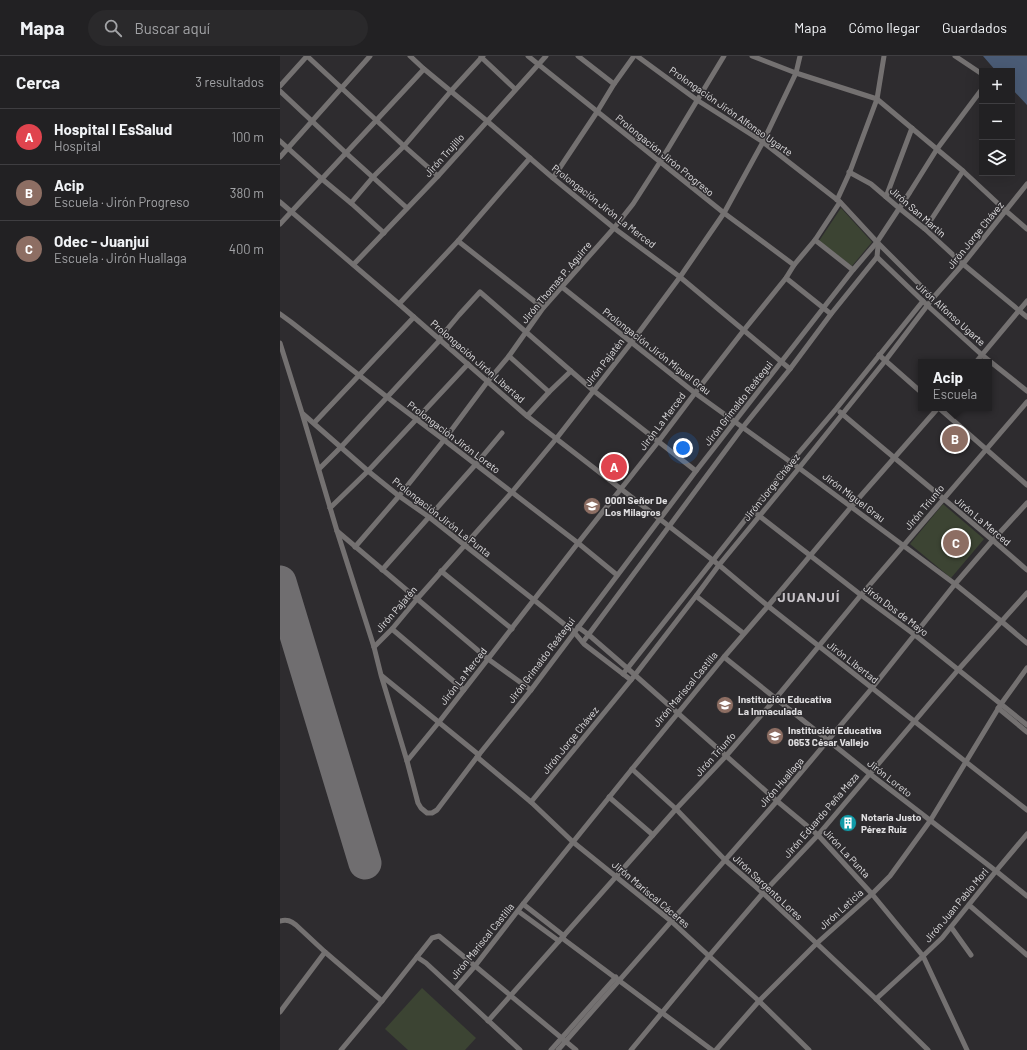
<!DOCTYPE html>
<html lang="es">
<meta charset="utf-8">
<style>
body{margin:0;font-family:Barlow,sans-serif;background:#2a292b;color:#f1f3f6}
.controls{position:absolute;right:12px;top:12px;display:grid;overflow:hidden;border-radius:0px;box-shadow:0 4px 16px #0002}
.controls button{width:36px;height:36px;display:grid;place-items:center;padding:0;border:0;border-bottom:1px solid #3f3e41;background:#222123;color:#f1f3f6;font:20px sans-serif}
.you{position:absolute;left:403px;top:392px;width:14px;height:14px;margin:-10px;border:3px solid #fff;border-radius:50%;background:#1a73e8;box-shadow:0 0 0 6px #1a73e833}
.badge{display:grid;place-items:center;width:26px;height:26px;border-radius:50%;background:#1a73e8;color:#fff;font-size:13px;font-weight:700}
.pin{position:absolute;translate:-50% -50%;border:2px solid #fff;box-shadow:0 1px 4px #0006}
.popup{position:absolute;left:638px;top:303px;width:74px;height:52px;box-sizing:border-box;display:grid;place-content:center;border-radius:0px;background:#222123;filter:drop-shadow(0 1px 3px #0005);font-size:13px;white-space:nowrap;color:#a2a3a6}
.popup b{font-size:15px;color:#f1f3f6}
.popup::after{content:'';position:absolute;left:50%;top:100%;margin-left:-8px;border:8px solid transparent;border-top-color:#222123}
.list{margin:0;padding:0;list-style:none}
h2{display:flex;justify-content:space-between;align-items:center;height:52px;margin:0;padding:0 16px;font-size:17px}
h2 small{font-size:13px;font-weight:400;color:#a2a3a6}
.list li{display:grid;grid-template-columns:26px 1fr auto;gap:12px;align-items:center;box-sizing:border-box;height:56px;padding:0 16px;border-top:1px solid #3f3e41}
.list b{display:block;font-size:15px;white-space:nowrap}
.list p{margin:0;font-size:13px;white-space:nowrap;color:#a2a3a6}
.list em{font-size:13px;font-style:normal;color:#a2a3a6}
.icon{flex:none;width:22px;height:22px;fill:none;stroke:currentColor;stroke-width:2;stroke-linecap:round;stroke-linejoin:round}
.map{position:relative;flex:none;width:747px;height:994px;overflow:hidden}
header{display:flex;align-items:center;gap:24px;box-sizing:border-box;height:56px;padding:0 20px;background:#222123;border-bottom:1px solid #3f3e41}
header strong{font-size:19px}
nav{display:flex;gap:22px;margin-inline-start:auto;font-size:14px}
.search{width:280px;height:36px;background:#2a292b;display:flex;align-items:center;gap:10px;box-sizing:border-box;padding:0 14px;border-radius:22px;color:#a2a3a6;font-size:15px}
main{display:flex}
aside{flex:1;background:#222123}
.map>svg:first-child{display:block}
</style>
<header>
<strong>Mapa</strong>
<div class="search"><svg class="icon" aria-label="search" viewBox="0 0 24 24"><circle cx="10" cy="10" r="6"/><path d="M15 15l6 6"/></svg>Buscar aquí</div>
<nav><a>Mapa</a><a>Cómo llegar</a><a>Guardados</a></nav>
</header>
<main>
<aside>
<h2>Cerca<small>3 resultados</small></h2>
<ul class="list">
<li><span class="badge" style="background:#e0444e">A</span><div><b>Hospital I EsSalud</b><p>Hospital</p></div><em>100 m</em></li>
<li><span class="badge" style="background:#8d6e63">B</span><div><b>Acip</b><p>Escuela · Jirón Progreso</p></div><em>380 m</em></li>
<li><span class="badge" style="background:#8d6e63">C</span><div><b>Odec - Juanjui</b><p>Escuela · Jirón Huallaga</p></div><em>400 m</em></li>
</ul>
</aside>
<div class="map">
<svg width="747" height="994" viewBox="0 0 747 994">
<rect width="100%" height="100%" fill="#2e2c2f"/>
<g fill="#3c4433">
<path d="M561,152L592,186L572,210L539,185Z"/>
<path d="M663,448L704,483L671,522L630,488Z"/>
<path d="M142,932L196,982L185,994H128L105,973Z"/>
</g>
<path fill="#4a5b75" d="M703,0H747V49L732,33V15H716Z"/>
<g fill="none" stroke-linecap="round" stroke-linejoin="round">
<path stroke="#706e70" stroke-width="33" d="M0,526L85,807"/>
<g stroke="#747171" stroke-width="5">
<path d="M27,0L124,90L158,120"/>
<path d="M130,0L144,13L207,65L273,122L334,172L400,221L510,313"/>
<path d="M248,0L444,157L514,209"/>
<path d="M298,0L334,28"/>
<path d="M357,0L417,44L483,86L560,146L597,186L653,242"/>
<path d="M472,0L516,17L597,43L683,115L726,155L747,173"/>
<path d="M675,0L702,18"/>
<path d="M201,1L235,33"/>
<path d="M0,30L27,0"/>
<path d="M0,35L66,97L127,152"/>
<path d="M0,85L42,123L71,147L104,177"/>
<path d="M0,101L90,0"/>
<path d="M569,116L591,128L619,152L645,173L683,208L747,261"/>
<path d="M273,122L317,56L334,28L354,0"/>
<path d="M606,141L632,72"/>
<path d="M557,144L569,118L597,43L604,0"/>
<path d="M0,146L119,248L247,360L439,509L488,550L747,754"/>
<path d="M71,147L93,121L124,90L171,35L203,0"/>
<path d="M0,168L144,13"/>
<path d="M645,173L683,115"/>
<path d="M535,184L573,214"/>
<path d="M178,185L263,252"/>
<path d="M597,201L648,250L702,299L747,335"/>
<path d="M74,208L158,120L266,0"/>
<path d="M506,222L551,258"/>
<path d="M282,231L415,337L519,412L675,528L721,565L747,587"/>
<path d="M119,248L178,185L250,102"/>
<path d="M0,258L11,266L107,341L164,384L298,487L337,519"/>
<path d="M159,283L179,259L200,236L314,335L416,415"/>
<path d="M0,287L22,357L57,475L94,591L101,619L127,705L138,747L141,752L147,757H152L157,754L197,701L251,634L416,415L573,214L597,186L630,136L657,93L702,33"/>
<path d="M599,299L641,336"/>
<path d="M229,300L269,336"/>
<path d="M696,306L747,245"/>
<path d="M659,352L747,429"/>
<path d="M560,356C622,409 686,460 747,514"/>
<path d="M23,358L88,415L119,440L149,461L254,544L294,576L304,588L351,624"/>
<path d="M247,360L269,336L291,315"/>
<path d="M34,367L134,261"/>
<path d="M39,413L61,391L160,284"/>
<path d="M50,452L88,415L188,308"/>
<path d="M473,455L581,539L635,579L747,669"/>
<path d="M57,475L208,603L251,634"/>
<path d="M75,491L119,440L164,384L208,325L229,300L263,252L334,172L353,148L380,106L444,0"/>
<path d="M102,514L196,408L222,377"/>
<path d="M161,515L232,573"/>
<path d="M416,540L463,577"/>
<path d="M298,571L309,579L347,612L497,745L538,779L592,838L643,900L687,994"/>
<path d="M112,573L184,634"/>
<path d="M303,586L463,371L510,313L551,258L597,201L598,190L597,186"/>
<path d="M94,591L112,573L137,543L232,436L276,383L351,287L400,221L444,157L483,86L516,17L520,0"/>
<path d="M444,601L590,718L716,815L747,840"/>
<path d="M343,618L511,406L556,353L643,245"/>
<path d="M102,620L199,699"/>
<path d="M718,652L747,676"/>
<path d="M197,701L251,746L293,786L391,865L429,900L479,945L529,994"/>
<path d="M127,705L159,666L298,487L378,386L415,337L464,274L506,222L514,209L535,184L560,146"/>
<path d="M352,713L396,753L445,804L483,837L596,943L648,994"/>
<path d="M329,741L373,779"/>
<path d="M251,746L351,624L416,540L439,509L519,412L605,305L653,242L683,208L747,128"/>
<path d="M243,848L284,880"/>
<path d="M689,849L747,899"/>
<path d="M238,855L279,885"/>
<path d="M0,865C7,863 11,865 16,869L45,896L102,945"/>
<path d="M671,871L691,899"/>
<path d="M282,882L432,994"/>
<path d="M137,901L146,907L240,994"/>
<path d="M175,933L195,910L243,848L352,713L444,601L488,550L571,451L658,352"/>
<path d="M596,943L643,900L662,882L716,815L747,778"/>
<path d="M0,956L45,896"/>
<path d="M208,965L396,753L446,700L496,642L581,539L747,346"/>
<path d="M61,994L102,945L152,882L159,880L296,994"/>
<path d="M271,994L336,921"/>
<path d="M278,994L497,745L592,632L675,528L713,484L747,447"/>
<path d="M351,994L429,900L483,837L538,779L678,614L747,537"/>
<path d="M436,994L479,945L536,888L592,838L610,820L650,765L721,648L747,612"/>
</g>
</g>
<defs>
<g id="school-disc" transform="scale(0.9)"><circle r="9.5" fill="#8d6e63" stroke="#2e2c2f"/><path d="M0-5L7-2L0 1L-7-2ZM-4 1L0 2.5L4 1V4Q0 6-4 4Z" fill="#fff"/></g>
<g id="building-disc" transform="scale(0.9)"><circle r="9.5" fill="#0f9aa8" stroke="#2e2c2f"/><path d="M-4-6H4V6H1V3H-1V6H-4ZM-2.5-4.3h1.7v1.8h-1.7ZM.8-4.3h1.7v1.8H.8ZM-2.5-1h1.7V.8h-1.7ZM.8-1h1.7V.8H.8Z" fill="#fff"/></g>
</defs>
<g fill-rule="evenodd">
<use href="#school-disc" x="312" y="450"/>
<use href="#school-disc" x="445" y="649"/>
<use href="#school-disc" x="495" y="680"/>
<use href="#building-disc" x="568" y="767"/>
</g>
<g text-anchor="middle" stroke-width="3" stroke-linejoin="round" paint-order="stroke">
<g font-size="10" fill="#e0dfe1" stroke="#2e2c2f">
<text transform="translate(451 55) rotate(35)" y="4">Prolongación Jirón Alfonso Ugarte</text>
<text transform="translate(164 99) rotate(-48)" y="4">Jirón Trujillo</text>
<text transform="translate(385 99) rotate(39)" y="4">Prolongación Jirón Progreso</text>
<text transform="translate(324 150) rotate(38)" y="4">Prolongación Jirón La Merced</text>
<text transform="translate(638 156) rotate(41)" y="4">Jirón San Martín</text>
<text transform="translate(695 179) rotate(-51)" y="4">Jirón Jorge Chávez</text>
<text transform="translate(276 226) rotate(-50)" y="4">Jirón Thomas P. Aguirre</text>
<text transform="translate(671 258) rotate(42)" y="4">Jirón Alfonso Ugarte</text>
<text transform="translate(377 295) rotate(38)" y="4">Prolongación Jirón Miguel Grau</text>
<text transform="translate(198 305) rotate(41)" y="4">Prolongación Jirón Libertad</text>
<text transform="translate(324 306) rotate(-52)" y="4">Jirón Pajatén</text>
<text transform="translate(458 347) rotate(-52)" y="4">Jirón Grimaldo Reátegui</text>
<text transform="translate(382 365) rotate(-53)" y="4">Jirón La Merced</text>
<text transform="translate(174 381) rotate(37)" y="4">Prolongación Jirón Loreto</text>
<text transform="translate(491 431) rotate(-51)" y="4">Jirón Jorge Chávez</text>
<text transform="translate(574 441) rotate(37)" y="4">Jirón Miguel Grau</text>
<text transform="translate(644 451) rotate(-50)" y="4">Jirón Triunfo</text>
<text transform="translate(162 461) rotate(38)" y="4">Prolongación Jirón La Punta</text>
<text transform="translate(703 465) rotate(40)" y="4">Jirón La Merced</text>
<text transform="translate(116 553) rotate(-49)" y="4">Jirón Pajatén</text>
<text transform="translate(616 554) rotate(37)" y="4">Jirón Dos de Mayo</text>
<text transform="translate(261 604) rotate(-53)" y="4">Jirón Grimaldo Reátegui</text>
<text transform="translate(573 606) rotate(38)" y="4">Jirón Libertad</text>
<text transform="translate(183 620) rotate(-52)" y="4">Jirón La Merced</text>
<text transform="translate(405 633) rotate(-50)" y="4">Jirón Mariscal Castilla</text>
<text transform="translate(290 684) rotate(-51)" y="4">Jirón Jorge Chávez</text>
<text transform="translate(435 698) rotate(-48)" y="4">Jirón Triunfo</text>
<text transform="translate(610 722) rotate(38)" y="4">Jirón Loreto</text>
<text transform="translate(501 726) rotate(-49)" y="4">Jirón Huallaga</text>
<text transform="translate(541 759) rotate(-49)" y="4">Jirón Eduardo Peña Meza</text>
<text transform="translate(567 797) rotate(47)" y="4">Jirón La Punta</text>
<text transform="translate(488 831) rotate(43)" y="4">Jirón Sargento Lores</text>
<text transform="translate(371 838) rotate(40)" y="4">Jirón Mariscal Cáceres</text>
<text transform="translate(676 849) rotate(-50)" y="4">Jirón Juan Pablo Mori</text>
<text transform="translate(561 853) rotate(-42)" y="4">Jirón Leticia</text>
<text transform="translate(202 885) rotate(-51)" y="4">Jirón Mariscal Castilla</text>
</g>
<g font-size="10" font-weight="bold" fill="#e0dfe1" stroke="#2e2c2f" text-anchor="start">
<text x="325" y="448">0001 Señor De<tspan x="325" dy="12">Los Milagros</tspan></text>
<text x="458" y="647">Institución Educativa<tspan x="458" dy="12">La Inmaculada</tspan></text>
<text x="508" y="678">Institución Educativa<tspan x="508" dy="12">0653 César Vallejo</tspan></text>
<text x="581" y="765">Notaría Justo<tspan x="581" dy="12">Pérez Ruiz</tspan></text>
</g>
<g font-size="14" font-weight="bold" letter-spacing="1" fill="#c6c2c7" stroke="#2e2c2f">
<text x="529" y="546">JUANJUÍ</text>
</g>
</g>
</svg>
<div class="controls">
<button>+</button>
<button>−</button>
<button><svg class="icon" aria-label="layers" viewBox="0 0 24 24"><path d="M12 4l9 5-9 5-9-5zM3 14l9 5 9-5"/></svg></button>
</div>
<div class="you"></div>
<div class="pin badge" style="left:334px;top:411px;background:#e0444e">A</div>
<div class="pin badge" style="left:675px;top:383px;background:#8d6e63">B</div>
<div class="popup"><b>Acip</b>Escuela</div>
<div class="pin badge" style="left:676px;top:487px;background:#8d6e63">C</div>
</div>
</main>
